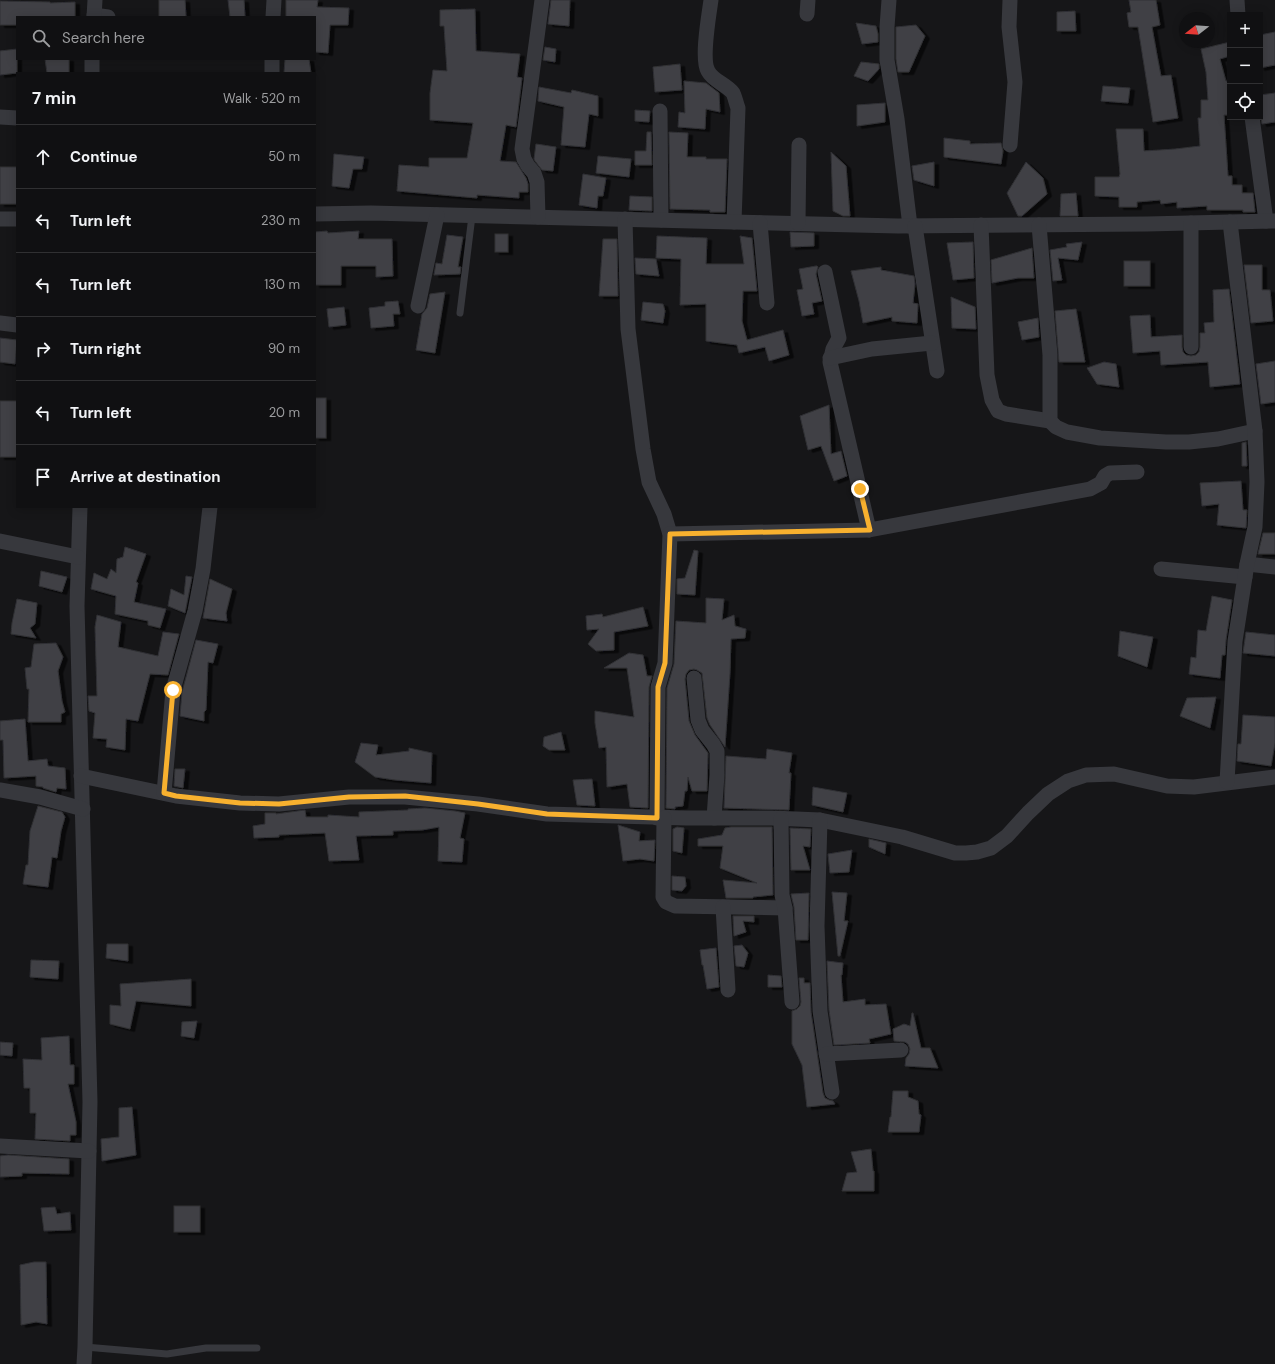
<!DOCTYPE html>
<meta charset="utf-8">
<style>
body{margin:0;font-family:"DM Sans",sans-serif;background:#1e1e20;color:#f1f3f6}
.controls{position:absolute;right:12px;top:12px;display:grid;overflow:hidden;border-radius:0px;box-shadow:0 2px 10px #0003}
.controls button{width:36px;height:36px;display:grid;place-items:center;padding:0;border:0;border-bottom:1px solid #303032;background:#101012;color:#f1f3f6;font:20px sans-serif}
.compass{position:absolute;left:1179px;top:12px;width:36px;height:36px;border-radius:50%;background:#101012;box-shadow:0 2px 10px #0003;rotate:253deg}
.stop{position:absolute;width:12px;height:12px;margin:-9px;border:3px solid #f8b12f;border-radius:50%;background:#fff}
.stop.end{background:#f8b12f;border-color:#fff;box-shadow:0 1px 4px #0008}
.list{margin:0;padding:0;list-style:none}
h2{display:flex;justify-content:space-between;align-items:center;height:52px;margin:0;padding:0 16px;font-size:17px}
h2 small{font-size:13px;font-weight:400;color:#9c9d9f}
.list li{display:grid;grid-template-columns:26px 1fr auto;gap:12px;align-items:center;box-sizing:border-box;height:64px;padding:0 16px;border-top:1px solid #303032}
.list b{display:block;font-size:15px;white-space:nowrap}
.list em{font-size:13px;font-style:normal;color:#9c9d9f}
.icon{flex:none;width:22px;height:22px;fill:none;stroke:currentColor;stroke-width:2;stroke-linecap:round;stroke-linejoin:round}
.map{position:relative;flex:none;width:1275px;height:1364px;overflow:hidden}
.search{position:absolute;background:#101012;box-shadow:0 2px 10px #0003;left:16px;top:16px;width:300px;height:44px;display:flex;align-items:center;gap:10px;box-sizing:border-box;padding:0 14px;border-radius:0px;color:#9c9d9f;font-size:15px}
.panel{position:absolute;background:#101012;box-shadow:0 2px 10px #0003;left:16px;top:72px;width:300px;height:436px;border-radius:0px}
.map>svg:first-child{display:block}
</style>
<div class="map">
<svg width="1275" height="1364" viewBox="0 0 1275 1364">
<defs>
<filter id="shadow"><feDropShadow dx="4.5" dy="2.5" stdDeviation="0" flood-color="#0009"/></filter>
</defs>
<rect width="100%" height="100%" fill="#161618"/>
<g fill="#404145" stroke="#303034" filter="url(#shadow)">
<path d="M159,0H185L186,17H159Z"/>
<path d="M228,0H244L245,17H230Z"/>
<path d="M286,0H318L317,7L349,8L348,25H330L328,53L315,52V17H286Z"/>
<path d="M551,0H570L569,26L548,24Z"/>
<path d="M1129,0H1156L1160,25L1152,27L1157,55L1161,76L1171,75L1178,118L1153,122L1138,27H1129L1127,13L1131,12Z"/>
<path d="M0,1L50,2V3L75,2V17H17V25H0Z"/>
<path d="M475,9L476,51L520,54L517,77L522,78L516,127L506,125L500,161L516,162L526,178L528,184V192H519V198L477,195V198L397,191L399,165L429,167V158H467L473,123L430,120V93L433,70L447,71L444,26H440V10Z"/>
<path d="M1075,11L1076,31H1057V12Z"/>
<path d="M856,23L876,26L878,34V42L862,44Z"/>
<path d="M916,25L925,36L909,72H898L896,59V27Z"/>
<path d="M1275,32V65L1260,68V35Z"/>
<path d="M1230,42V56L1220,59L1226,81H1230V115H1224L1228,176H1232V185H1242V193H1253L1255,212H1243V210H1207V206L1177,208V202L1161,204L1160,200L1137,202V207H1119V197L1095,196V177H1119L1120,174L1116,129H1143L1144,151L1175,149L1200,146L1198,118H1201V100H1208L1206,72L1201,49Z"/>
<path d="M545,47L556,49L555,62L543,60Z"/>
<path d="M17,49V73L0,75V51Z"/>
<path d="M45,59H69V73H47Z"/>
<path d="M285,59H309L311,73H284Z"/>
<path d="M861,62L879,64V69L868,81L854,76Z"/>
<path d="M680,64L682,90L655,92L653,67Z"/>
<path d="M684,81L706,83L719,93L720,112L706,109L705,129L678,127L679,112L685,113Z"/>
<path d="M1103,86L1130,88L1128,103L1101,101Z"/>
<path d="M539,87L571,93L572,90L598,96V116L589,114L585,147L561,145L564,107L538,101Z"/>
<path d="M1275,93V122L1262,124L1260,108V95Z"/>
<path d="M885,103V122L857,126V105Z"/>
<path d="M635,110L650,111L649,122L635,121Z"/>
<path d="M647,132H651L652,165H635V151H646Z"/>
<path d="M669,132L688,133L687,157H706V159H727L725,212H710V210L670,209Z"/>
<path d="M944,138L970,141V144L1001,143L1003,151L1001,164L944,157Z"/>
<path d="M536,144L556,147L553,171L542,170L535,161L534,159Z"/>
<path d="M831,152L846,166L850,216H843L833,211Z"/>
<path d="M334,154L364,157L362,169H353L349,188L332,186Z"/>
<path d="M598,156L631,159L629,177L596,173Z"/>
<path d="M934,162V186L914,180L912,166Z"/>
<path d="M1026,162L1043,178L1047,194L1022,216H1018L1007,193Z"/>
<rect x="0" y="167" width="17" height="37"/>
<path d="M583,174L606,178L603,196H598L597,208L579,205Z"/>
<path d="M1076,193L1078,216H1060L1061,194Z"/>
<path d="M630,196L652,197V211L629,210Z"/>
<path d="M327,231L328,233L359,231L358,239H392L393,276L376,277V266H341V285H315V232Z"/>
<path d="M790,232L814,233V246L791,247Z"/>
<rect x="495" y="234" width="13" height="18"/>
<path d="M447,235L463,237L458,267H461L460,274L434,275L436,263L442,264Z"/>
<path d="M657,236L707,238L706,264H744L740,236L752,238L757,291H743L742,321L747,340L783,330L789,355L769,361L765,347L739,353L737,345L706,341V304L680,305L681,259L656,258Z"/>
<path d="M603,239H617L618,296H599Z"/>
<path d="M973,242L974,278L953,280L947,243Z"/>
<path d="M1082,242L1078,260L1058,258L1062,280L1053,281L1050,250L1067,247L1066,244Z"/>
<path d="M1032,248L1034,278H1018L992,283L991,260Z"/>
<path d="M635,258L656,259L659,276L636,274Z"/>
<rect x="1124" y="261" width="26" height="25"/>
<path d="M1244,265H1262V290H1270L1273,321L1251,323Z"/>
<path d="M816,266H817L818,267L816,274L822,301L812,303L814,314L802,316L797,290L803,289L799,269Z"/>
<path d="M881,267V270L914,276L915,284L913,303L918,304L917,323L892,321V317L863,323L859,301L851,271Z"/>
<path d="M1229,289L1240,384L1210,387L1208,362L1161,365L1160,351L1133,353L1130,316L1150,315L1151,337L1182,335V347L1183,352L1186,355L1191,356L1196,355L1199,352L1200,347V333H1205L1204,323L1214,322L1213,290Z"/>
<path d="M445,292L435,353L416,350L422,314L427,308L430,294Z"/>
<path d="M951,297L975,307L976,329L952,328Z"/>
<path d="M398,301L400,314H393L394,326L371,328L369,308L385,306V302Z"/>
<path d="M643,302L663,304L665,311L663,323L641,320Z"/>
<path d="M344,307L346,325L329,327L327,309Z"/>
<path d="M1076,309L1085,362H1059L1055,311Z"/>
<path d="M1038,318L1039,337L1022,340L1018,322Z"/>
<path d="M0,338L17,340L15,364L0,362Z"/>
<path d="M1275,361V402L1261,404L1256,364Z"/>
<path d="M1104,362L1116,364L1119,387L1097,384L1087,368Z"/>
<rect x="315" y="398" width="11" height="40"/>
<rect x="0" y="401" width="17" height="56"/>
<path d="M829,405L831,454L841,451L847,476L834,481L821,446L808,450L800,416Z"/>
<path d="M1246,442L1247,466H1242V443Z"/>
<path d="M1241,481L1243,510H1247L1246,528L1217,525L1219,504L1202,506L1200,483Z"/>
<path d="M1263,533H1275V554H1258Z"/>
<path d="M125,547L146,554L136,582L138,583L134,602L166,609L160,628L148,625V621L115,614L116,596L91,589L94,573L107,579L111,569L116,573L117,559L123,557Z"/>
<path d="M694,550L698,551L695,595L677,594V579L685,578Z"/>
<path d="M41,571L67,577L62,592L39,586Z"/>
<path d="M186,576L192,577L185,613L168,606L171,589L184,595Z"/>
<path d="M210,579L232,589L226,613L227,621L203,618Z"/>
<path d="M1212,596L1232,600L1226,640L1225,655H1222L1220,678L1189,674L1191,657L1196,658L1198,630L1206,631Z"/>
<path d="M706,598L724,599L722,620L734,615L735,626L746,629L745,638L731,639L730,673L725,747L710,725L707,718L702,673L697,670L694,669L689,670L686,674L685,679L689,721L695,735L708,753L707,791H692L688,777L687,791H685L683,806L675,807V809L666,808L667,688L674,664L676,621L706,623Z"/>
<path d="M17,599L37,603L35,624L30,628L36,638L11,634L12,623Z"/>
<path d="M643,607L648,626L614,632V650L596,651L588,644L599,629L587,630L586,616L602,614L603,617Z"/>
<path d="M97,615L121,622L118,647L158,656L163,632L179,634L168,675L150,674L138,721L126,719L125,750L106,747L107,739L93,738L95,713L89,711L88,696H97L95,627Z"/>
<path d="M1120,631L1153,637L1147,667L1118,656Z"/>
<path d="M1246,632L1275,635V656L1243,653Z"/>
<path d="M196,640L218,644L213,663L208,662L206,710L204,712V721L180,716L182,692Z"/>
<path d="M56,643L63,657L58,671L62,701L65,712L61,714V722H28L29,689H27L25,668L31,667L34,644Z"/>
<path d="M629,653L643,655L647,676H652L649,687L648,808L630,807L627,784L607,787L606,747L599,748L595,723V711L634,717L627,668H604Z"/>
<path d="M1216,697L1210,728L1180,716L1187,698Z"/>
<path d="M1243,715L1275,717V743L1271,766L1237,761L1238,744H1241Z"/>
<path d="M25,719L28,761L47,759L48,766L65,768L66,789L57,788L56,792L43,788V787L36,786V776L4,778L3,740H0V721Z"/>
<path d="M561,732L565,750H549L543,746L544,737Z"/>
<path d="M361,743L378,745L376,755L409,751V748L432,753L431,783L395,780L375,777L355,762Z"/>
<path d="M767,749L792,753L789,773H791L789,810L724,808L726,756L766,759Z"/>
<path d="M175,769H185L183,788L174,786Z"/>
<path d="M592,779L595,806L577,805L573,780Z"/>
<path d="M813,787L847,793L843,812L812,805Z"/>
<path d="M38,806L62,812L65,817L61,831L57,858L52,857L48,887L23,884L26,865H28L30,831Z"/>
<path d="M425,808L455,811L465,813L460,838L464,839L462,862L438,861L439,827L422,830L393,831V835L356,836L359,860L329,861L325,833L279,835V837L254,838L253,826L265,824V813H276V814L305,810L306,817H328V815L359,817V812L408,810V809Z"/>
<path d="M618,825L640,832L639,841L655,840L654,861L640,859L623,861Z"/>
<path d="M677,827L684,828L682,853L673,851V829Z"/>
<path d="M731,827H772L773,895L753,897V898H726L723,880L757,883L720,868L723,846H698V839L722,835L725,828Z"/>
<path d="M790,828L811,829L810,847L803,846L810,870H791Z"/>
<path d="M869,839L886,843L885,854L869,847Z"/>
<path d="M852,850L849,872L830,873L828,854Z"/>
<path d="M672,876L685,877L686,886L682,891L672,890Z"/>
<path d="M832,892L847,893L844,921H848L840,956H838Z"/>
<path d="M809,893L808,940H796L794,907L791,894Z"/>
<path d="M733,916H754V922L743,921L746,932L734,936Z"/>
<path d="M107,944H128V961L106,958Z"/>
<path d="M742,945L748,953L744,967L736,966L734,946Z"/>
<path d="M716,948L719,987L707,989L703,965H702L700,950Z"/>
<path d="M31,960L59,961L58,979L30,977Z"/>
<path d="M827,961L843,963L842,975H841L843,1002L865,999V1005L886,1004L891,1034L869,1039L870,1043L834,1045L829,1010Z"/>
<path d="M768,975L781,976L782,987H768Z"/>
<path d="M799,978H804V983H810L811,1012L823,1093L825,1098L829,1100L833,1101L835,1104L807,1107L802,1065L792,1044V1011L797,1009L800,1006L801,1002Z"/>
<path d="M191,979V1006L136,1001L130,1029L110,1024V1005L121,1006L120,984Z"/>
<path d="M912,1013H913L921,1048H930L938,1068L905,1066L906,1058L909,1054L910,1049L908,1044L905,1042L894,1041L893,1029L904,1024L910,1026Z"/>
<path d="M197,1021L194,1038L181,1036L182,1022Z"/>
<path d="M69,1036L70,1065H74V1084H68L76,1122V1135H70V1141L35,1139L36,1113H30V1088H24L23,1059L42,1060L41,1038Z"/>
<path d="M0,1042L13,1043L12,1056L0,1055Z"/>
<path d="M893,1091H908V1097L918,1101L919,1114L921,1115L919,1132H888L890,1117H891Z"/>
<path d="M132,1107L136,1155L102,1161L101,1139L119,1137V1108Z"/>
<path d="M871,1149L873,1171H874V1191H842L847,1173L857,1172L851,1152Z"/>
<path d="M8,1155L69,1159V1174L22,1173V1176L0,1177V1156Z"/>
<rect x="174" y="1206" width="26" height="26"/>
<path d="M55,1207L57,1214L70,1212L71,1230L44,1231L41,1208Z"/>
<path d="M34,1262H46L47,1324L36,1322L21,1325L20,1265Z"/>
</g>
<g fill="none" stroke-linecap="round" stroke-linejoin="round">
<g stroke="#37383d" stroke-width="7">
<path d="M460,313L472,216"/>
<path d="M85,1347L167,1354L206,1348H257"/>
</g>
<g stroke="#37383d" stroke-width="15">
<path d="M711,0C709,15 701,59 708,71C713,81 726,84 733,93C735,97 736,103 738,108L734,222"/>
<path d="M889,0L887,27V60L897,119L910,226"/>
<path d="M1237,0L1238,15"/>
<path d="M807,14L808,0"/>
<path d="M94,15L108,17"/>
<path d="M94,17L95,0"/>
<path d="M273,17L274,0"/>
<path d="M92,73V59"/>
<path d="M272,73V59"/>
<path d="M660,111L661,220"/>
<path d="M0,117L17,118"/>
<path d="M1252,117L1266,221"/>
<path d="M1010,145L1015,82L1009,27L1010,0"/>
<path d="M315,214L371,213L898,226L1147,224L1275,221"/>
<path d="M538,217L537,182L534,173L528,166L524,159L522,149L542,0"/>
<path d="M0,219H17"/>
<path d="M625,219L628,329L643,449L649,482L664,514L670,534L665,663L658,687L657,818"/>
<path d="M760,223L767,303"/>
<path d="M798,223L799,145"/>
<path d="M981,225L987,375L992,400L998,411L1006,414L1050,421"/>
<path d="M1039,225L1050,355V421L1056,427L1067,432L1100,438L1166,442H1189L1218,439L1255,431"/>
<path d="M915,226L937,371"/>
<path d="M825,272L839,338L833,349L830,362L869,530"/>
<path d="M418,306L437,215"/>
<path d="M0,323L17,325"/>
<path d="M1191,347V223"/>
<path d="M830,358L872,349L932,343"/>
<path d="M80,507L77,606L90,1102L85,1347L84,1364"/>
<path d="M670,534L869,530L1090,489L1101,483L1105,476L1110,473L1137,472"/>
<path d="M0,541L78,557"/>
<path d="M1247,564L1275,567"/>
<path d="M1161,569L1245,577"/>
<path d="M694,678L698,720L702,730L713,744L717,751V775L714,818"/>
<path d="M81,776L176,796L240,803L279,804L349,797H405L478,804L547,814L686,818H772L820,820L902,837L955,853H966L977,852L991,848L1007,836L1028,813L1048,794L1068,781L1086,775L1114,774L1167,786L1194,787L1275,777"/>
<path d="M1227,782L1235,641L1247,564L1255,527L1257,482L1255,431L1230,222"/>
<path d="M0,790L40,797L83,809"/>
<path d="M164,793L173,690L195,611L203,569L210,507"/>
<path d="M664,818L663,897L666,902L675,906L785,908"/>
<path d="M781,819L782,895L785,908L792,1002"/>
<path d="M820,820L817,926L820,1011L832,1092"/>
<path d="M723,907L728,990"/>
<path d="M826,1054L901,1050"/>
<path d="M0,1146L89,1151"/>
</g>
</g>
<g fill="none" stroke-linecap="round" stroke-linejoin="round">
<path stroke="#f8b12f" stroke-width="5" d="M173,690L164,793L176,796L240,803L279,804L349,797L405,796L478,804L547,814L657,818L658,687L665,663L670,534L870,530L860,489"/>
</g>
</svg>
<div class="controls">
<button>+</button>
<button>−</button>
<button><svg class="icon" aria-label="locate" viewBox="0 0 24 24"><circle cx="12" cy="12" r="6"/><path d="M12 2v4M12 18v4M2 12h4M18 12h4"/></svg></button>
</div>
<svg class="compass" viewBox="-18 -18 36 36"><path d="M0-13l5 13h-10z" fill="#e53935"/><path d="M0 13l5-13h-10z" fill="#9c9d9f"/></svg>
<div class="stop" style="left:173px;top:690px"></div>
<div class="stop end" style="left:860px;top:489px"></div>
<div class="search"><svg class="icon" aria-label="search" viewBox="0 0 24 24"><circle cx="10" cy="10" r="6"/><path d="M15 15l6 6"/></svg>Search here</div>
<section class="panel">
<h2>7 min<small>Walk · 520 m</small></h2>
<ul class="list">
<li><svg class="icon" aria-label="ahead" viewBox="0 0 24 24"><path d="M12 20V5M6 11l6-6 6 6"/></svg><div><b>Continue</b></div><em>50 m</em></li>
<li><svg class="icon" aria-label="left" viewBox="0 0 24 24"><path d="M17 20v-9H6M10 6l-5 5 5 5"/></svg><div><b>Turn left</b></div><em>230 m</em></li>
<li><svg class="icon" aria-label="left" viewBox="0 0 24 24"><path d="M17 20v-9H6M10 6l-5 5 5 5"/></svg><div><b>Turn left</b></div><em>130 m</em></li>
<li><svg class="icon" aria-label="right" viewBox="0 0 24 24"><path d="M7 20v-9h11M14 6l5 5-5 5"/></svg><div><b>Turn right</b></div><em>90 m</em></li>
<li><svg class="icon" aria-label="left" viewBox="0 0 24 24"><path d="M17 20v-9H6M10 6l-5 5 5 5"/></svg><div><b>Turn left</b></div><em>20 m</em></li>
<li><svg class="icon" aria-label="arrive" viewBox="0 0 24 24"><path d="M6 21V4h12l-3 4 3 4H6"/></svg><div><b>Arrive at destination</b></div></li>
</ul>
</section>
</div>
